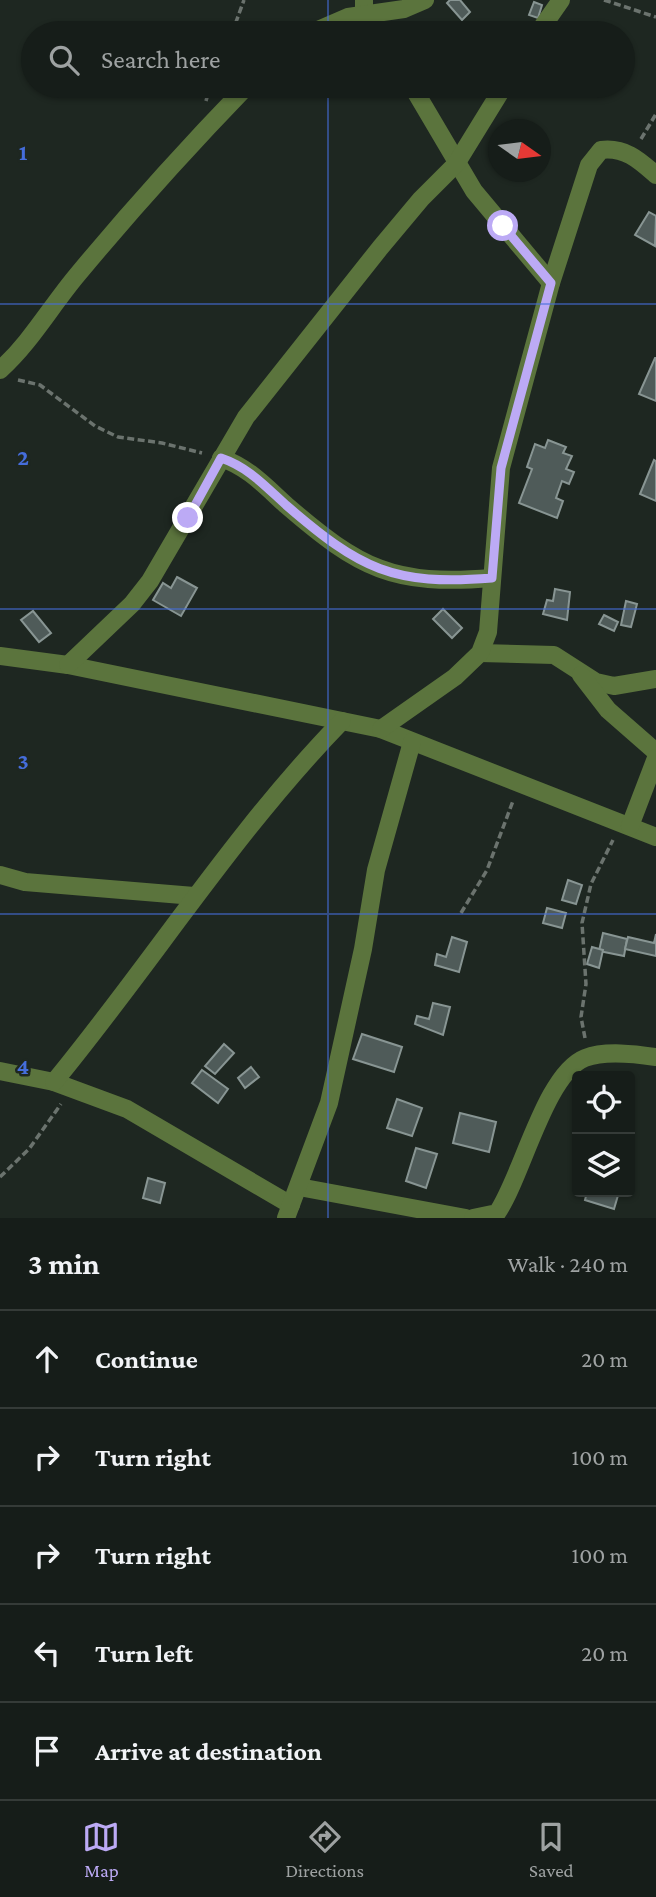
<!DOCTYPE html>
<meta charset="utf-8">
<style>
body{margin:0;font-family:"Crimson Pro",serif;background:#232a26;color:#f1f3f6}
.controls{position:absolute;right:21px;bottom:21px;display:grid;overflow:hidden;border-radius:7px;box-shadow:0 2px 5px #0004}
.controls button{width:63px;height:63px;display:grid;place-items:center;padding:0;border:0;border-bottom:2px solid #353b38;background:#161d19;color:#f1f3f6;font:35px sans-serif}
.compass{position:absolute;left:488px;top:119px;width:63px;height:63px;border-radius:50%;background:#161d19;box-shadow:0 2px 5px #0004;rotate:104deg}
.stop{position:absolute;width:21px;height:21px;margin:-16px;border:5px solid #bcaaf5;border-radius:50%;background:#fff}
.stop.end{background:#bcaaf5;border-color:#fff;box-shadow:0 2px 7px #0008}
.list{margin:0;padding:0;list-style:none}
h2{display:flex;justify-content:space-between;align-items:center;height:91px;margin:0;padding:0 28px;font-size:30px}
h2 small{font-size:23px;font-weight:400;color:#9ea2a2}
.list li{display:grid;grid-template-columns:46px 1fr auto;gap:21px;align-items:center;box-sizing:border-box;height:98px;padding:0 28px;border-top:2px solid #353b38}
.list b{display:block;font-size:26px;white-space:nowrap}
.list em{font-size:23px;font-style:normal;color:#9ea2a2}
.icon{flex:none;width:38px;height:38px;fill:none;stroke:currentColor;stroke-width:2;stroke-linecap:round;stroke-linejoin:round}
.map{position:relative;flex:none;width:656px;height:1218px;overflow:hidden}
.search{position:absolute;background:#161d19;box-shadow:0 2px 5px #0004;left:21px;right:21px;top:21px;height:77px;display:flex;align-items:center;gap:18px;box-sizing:border-box;padding:0 24px;border-radius:38px;color:#9ea2a2;font-size:26px}
.sheet{height:581px;background:#161d19}
nav{display:flex;justify-content:space-around;align-items:center;box-sizing:border-box;height:98px;border-top:2px solid #353b38;background:#161d19;font-size:19px;color:#9ea2a2}
nav a{display:grid;justify-items:center;gap:4px}
nav .on{color:#bcaaf5}
.map>svg:first-child{display:block}
</style>
<div class="map">
<svg width="656" height="1218" viewBox="0 0 656 1218">
<rect width="100%" height="100%" fill="#1e2721"/>
<g fill="#4f5b59" stroke="#889593" stroke-width="2">
<path d="M450,0H460L470,12L462,20L447,3Z"/>
<path d="M534,2L542,5L538,18L529,15Z"/>
<path d="M649,212L656,216L655,246L635,235Z"/>
<path d="M655,358H656V401L639,394Z"/>
<path d="M548,440L566,447L563,453L572,456L566,469L574,472L569,484L562,481L556,498L563,501L557,518L519,503L532,469L527,467L535,444L545,448Z"/>
<path d="M654,460L656,461V501L640,494Z"/>
<path d="M177,577L197,588L181,616L153,600L163,583L171,588Z"/>
<path d="M555,589L570,592L567,620L543,614L547,600L553,601Z"/>
<path d="M626,601L637,604L631,627L621,625Z"/>
<path d="M443,609L462,628L452,638L433,619Z"/>
<path d="M33,611L51,633L39,642L21,620Z"/>
<path d="M604,615L618,622L614,631L599,624Z"/>
<path d="M568,880L582,885L576,904L562,900Z"/>
<path d="M547,908L566,913L562,928L543,923Z"/>
<path d="M603,933L627,939L624,956L599,951Z"/>
<path d="M656,934V956L625,949L628,937L654,943Z"/>
<path d="M452,937L467,942L459,972L435,965L437,954L446,957Z"/>
<path d="M592,947L603,950L599,968L587,964Z"/>
<path d="M433,1003L450,1007L443,1035L415,1024L417,1016L429,1019Z"/>
<path d="M362,1034L402,1047L394,1072L353,1059Z"/>
<path d="M224,1044L234,1053L215,1074L205,1066Z"/>
<path d="M251,1067L259,1077L245,1088L238,1078Z"/>
<path d="M202,1070L228,1089L218,1103L192,1083Z"/>
<path d="M397,1099L422,1108L412,1136L387,1128Z"/>
<path d="M460,1113L496,1122L489,1152L453,1143Z"/>
<path d="M416,1148L437,1154L426,1188L406,1181Z"/>
<path d="M148,1178L165,1183L160,1203L143,1198Z"/>
<path d="M587,1192H619L614,1209L585,1200Z"/>
</g>
<g fill="none" stroke-linecap="round" stroke-linejoin="round">
<g stroke="#6b736e" stroke-width="3.5" stroke-dasharray="7 3.5" stroke-linecap="butt">
<path d="M604,0L656,17"/>
<path d="M232,33L244,0"/>
<path d="M206,101L210,86"/>
<path d="M641,139L656,114"/>
<path d="M18,380L40,385L95,426L118,437L162,443L202,453"/>
<path d="M461,913L487,870L513,801"/>
<path d="M585,1038L581,1017L586,984L582,923L591,884L613,840"/>
<path d="M0,1177L29,1149L61,1104"/>
</g>
<g stroke="#5b743d" stroke-width="18">
<path d="M364,0V12L376,33"/>
<path d="M311,33L348,17L404,9L425,0"/>
<path d="M538,33L561,0"/>
<path d="M412,86L474,191L551,283"/>
<path d="M0,370C31,342 51,306 78,274C132,209 188,147 247,86"/>
<path d="M221,458C248,467 265,486 286,505C360,569 393,586 492,578"/>
<path d="M480,653L554,655L596,682L614,686L656,679"/>
<path d="M0,656L68,665L381,729L656,837"/>
<path d="M68,665L132,604L150,581L246,417L380,248L421,199L456,164L504,86"/>
<path d="M581,675L608,710L656,752"/>
<path d="M381,729L455,677L480,653L488,632L501,468L551,283L589,165L601,150C625,147 639,160 656,175"/>
<path d="M630,826L656,758"/>
<path d="M0,875L25,882L194,896"/>
<path d="M0,1071L54,1082L127,1109L291,1205"/>
<path d="M54,1082C152,963 234,832 342,721"/>
<path d="M299,1187L466,1218"/>
<path d="M286,1218L329,1103L363,949L376,870L412,742"/>
<path d="M473,1218L497,1213C522,1177 545,1074 585,1058C605,1050 636,1054 656,1057"/>
</g>
</g>
<g fill="none" stroke-linecap="round" stroke-linejoin="round">
<path stroke="#bcaaf5" stroke-width="9" d="M188,518L221,458C248,467 265,486 286,505C360,569 393,586 492,578L501,468L551,283L503,226"/>
</g>
<path fill="none" stroke="#456ddb" stroke-width="2" stroke-opacity="0.55" d="M328,0V33M328,86V1218M0,304H656M0,609H656M0,914H656"/>
<g font-size="23" text-anchor="middle" font-weight="bold" fill="#456ddb" stroke="#1e2721" stroke-width="5" stroke-linejoin="round" paint-order="stroke">
<text x="23" y="160">1</text>
<text x="23" y="465">2</text>
<text x="23" y="769">3</text>
<text x="23" y="1074">4</text>
</g>
</svg>
<div class="controls">
<button><svg class="icon" aria-label="locate" viewBox="0 0 24 24"><circle cx="12" cy="12" r="6"/><path d="M12 2v4M12 18v4M2 12h4M18 12h4"/></svg></button>
<button><svg class="icon" aria-label="layers" viewBox="0 0 24 24"><path d="M12 4l9 5-9 5-9-5zM3 14l9 5 9-5"/></svg></button>
</div>
<svg class="compass" viewBox="-18 -18 36 36"><path d="M0-13l5 13h-10z" fill="#e53935"/><path d="M0 13l5-13h-10z" fill="#9ea2a2"/></svg>
<div class="stop" style="left:503px;top:226px"></div>
<div class="stop end" style="left:188px;top:518px"></div>
<div class="search"><svg class="icon" aria-label="search" viewBox="0 0 24 24"><circle cx="10" cy="10" r="6"/><path d="M15 15l6 6"/></svg>Search here</div>
</div>
<section class="sheet">
<h2>3 min<small>Walk · 240 m</small></h2>
<ul class="list">
<li><svg class="icon" aria-label="ahead" viewBox="0 0 24 24"><path d="M12 20V5M6 11l6-6 6 6"/></svg><div><b>Continue</b></div><em>20 m</em></li>
<li><svg class="icon" aria-label="right" viewBox="0 0 24 24"><path d="M7 20v-9h11M14 6l5 5-5 5"/></svg><div><b>Turn right</b></div><em>100 m</em></li>
<li><svg class="icon" aria-label="right" viewBox="0 0 24 24"><path d="M7 20v-9h11M14 6l5 5-5 5"/></svg><div><b>Turn right</b></div><em>100 m</em></li>
<li><svg class="icon" aria-label="left" viewBox="0 0 24 24"><path d="M17 20v-9H6M10 6l-5 5 5 5"/></svg><div><b>Turn left</b></div><em>20 m</em></li>
<li><svg class="icon" aria-label="arrive" viewBox="0 0 24 24"><path d="M6 21V4h12l-3 4 3 4H6"/></svg><div><b>Arrive at destination</b></div></li>
</ul>
</section>
<nav>
<a class="on"><svg class="icon" aria-label="map" viewBox="0 0 24 24"><path d="M3 6l6-2 6 2 6-2v14l-6 2-6-2-6 2zM9 4v14M15 6v14"/></svg>Map</a>
<a><svg class="icon" aria-label="directions" viewBox="0 0 24 24"><path d="M12 3l9 9-9 9-9-9zM9 14v-3h6M13 9l2 2-2 2"/></svg>Directions</a>
<a><svg class="icon" aria-label="saved" viewBox="0 0 24 24"><path d="M7 4h10v16l-5-4-5 4z"/></svg>Saved</a>
</nav>
